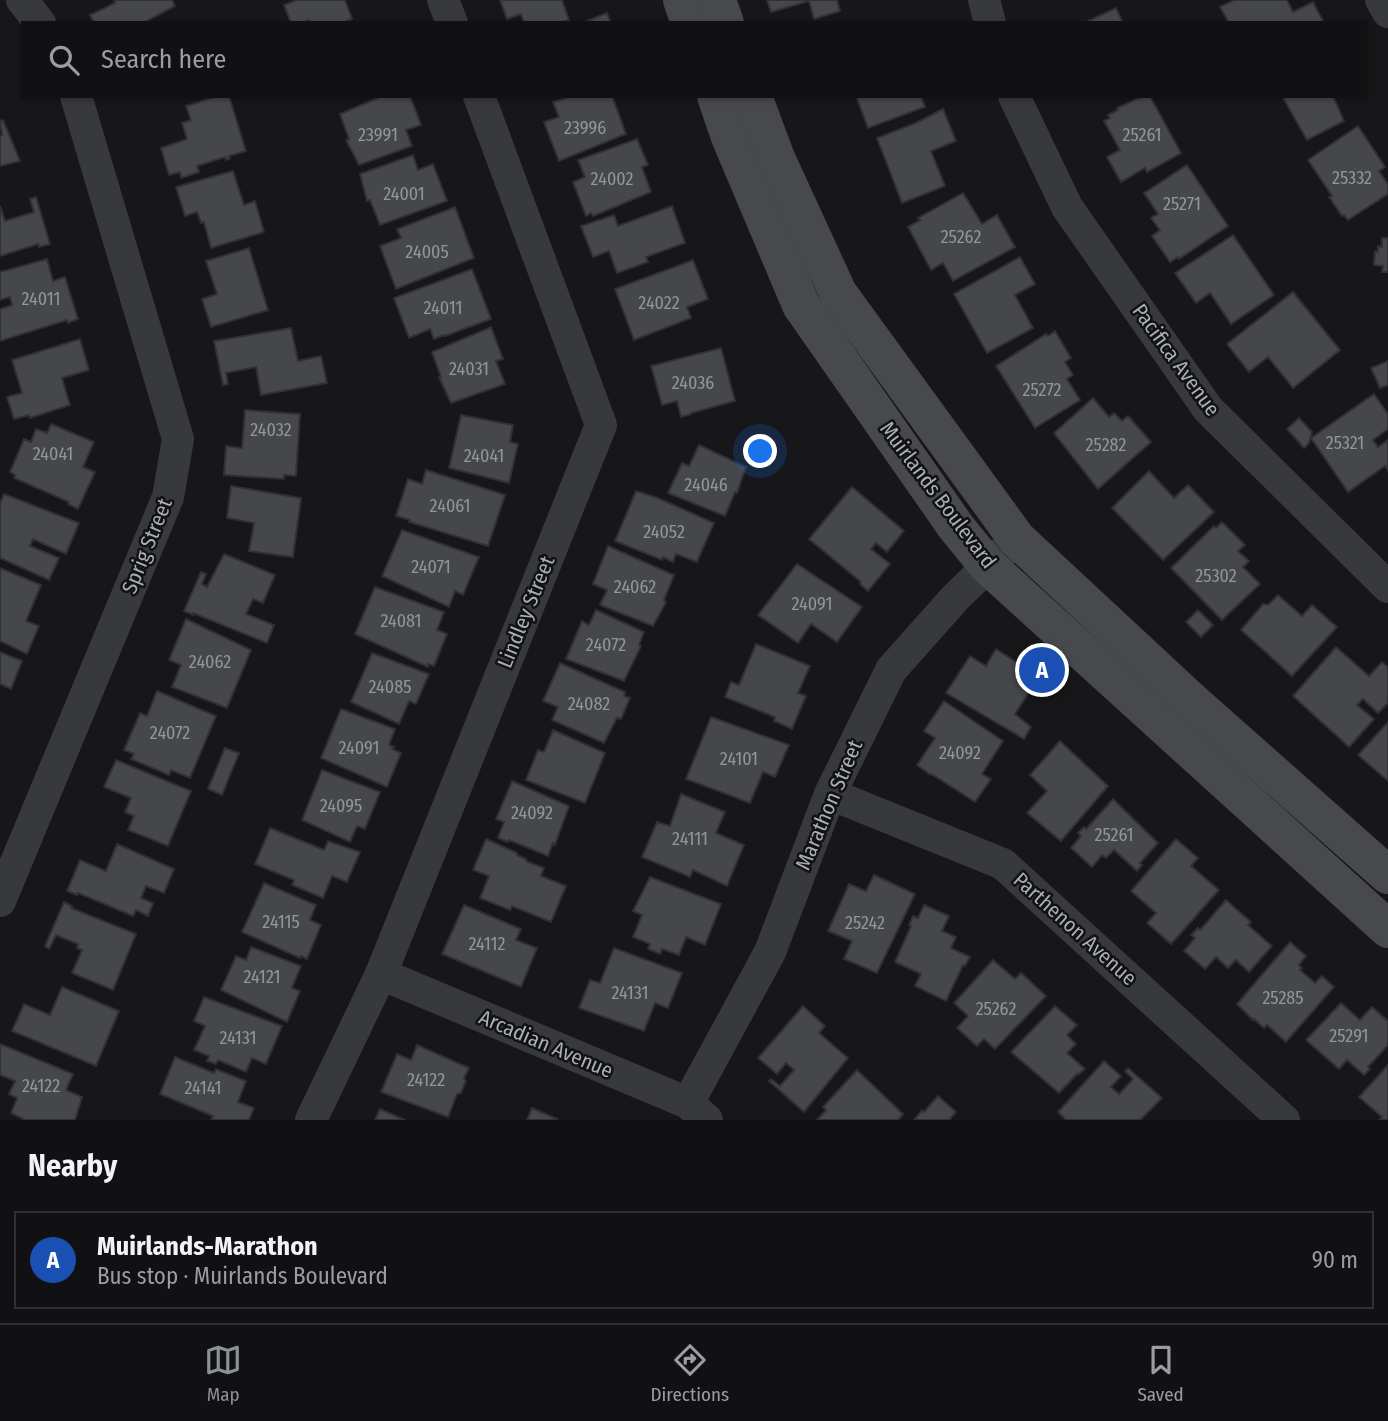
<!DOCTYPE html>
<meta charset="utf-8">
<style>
body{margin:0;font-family:"Fira Sans Condensed",sans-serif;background:#1e1f21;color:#f1f3f6}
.you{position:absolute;left:761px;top:452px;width:24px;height:24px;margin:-18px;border:5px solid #fff;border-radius:50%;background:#1a73e8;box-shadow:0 0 0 10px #1a73e833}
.badge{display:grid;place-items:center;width:46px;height:46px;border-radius:50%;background:#8c9099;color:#fff;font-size:23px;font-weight:700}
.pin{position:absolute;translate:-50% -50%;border:4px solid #fff;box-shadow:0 2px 7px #0006}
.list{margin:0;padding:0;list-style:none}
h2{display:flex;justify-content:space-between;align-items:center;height:91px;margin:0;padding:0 28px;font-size:30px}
h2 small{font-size:23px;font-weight:400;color:#9c9da0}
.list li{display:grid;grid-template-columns:46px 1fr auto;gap:21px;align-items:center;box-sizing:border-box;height:98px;margin:0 14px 14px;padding:0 14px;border:2px solid #303133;border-radius:0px}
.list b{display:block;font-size:26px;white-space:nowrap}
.list p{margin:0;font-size:23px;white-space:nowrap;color:#9c9da0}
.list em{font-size:23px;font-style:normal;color:#9c9da0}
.icon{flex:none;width:38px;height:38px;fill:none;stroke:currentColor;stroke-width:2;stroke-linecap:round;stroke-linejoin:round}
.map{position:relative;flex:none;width:1388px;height:1120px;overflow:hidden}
.search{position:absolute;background:#111113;box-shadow:0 2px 5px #0004;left:21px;right:21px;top:21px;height:77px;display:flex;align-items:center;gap:18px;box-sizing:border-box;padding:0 24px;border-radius:0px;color:#9c9da0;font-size:26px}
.sheet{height:203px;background:#111113}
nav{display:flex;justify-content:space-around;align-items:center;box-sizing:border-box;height:98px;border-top:2px solid #303133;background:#111113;font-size:19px;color:#9c9da0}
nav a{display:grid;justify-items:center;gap:4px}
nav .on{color:#8c9099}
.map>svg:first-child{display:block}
</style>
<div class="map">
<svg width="1388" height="1120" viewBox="0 0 1388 1120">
<rect width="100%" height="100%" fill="#171719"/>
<g fill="#46474b" stroke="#313134" stroke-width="2">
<path d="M114,0H172L175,6L143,23H94L90,15L115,3Z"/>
<path d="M297,0H345L352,19L343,23H311L309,20L302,23H291L284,5Z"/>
<path d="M500,0H562L569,20L560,23H524L521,14L507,19Z"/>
<path d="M767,0H837L840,11L814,19L809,1L771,12Z"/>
<path d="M1234,0H1287L1293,12L1313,2L1324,23H1229L1220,7Z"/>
<path d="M1116,8L1123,23H1084Z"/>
<path d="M607,13L611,23H582Z"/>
<path d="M218,96H229L246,151L229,156L230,158L226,160L225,157L197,166L199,172L181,178L180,172L169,175L161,148L187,139L182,123L191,120L186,106Z"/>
<path d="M382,96H410L421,125L406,130L412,146L359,165L346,140L349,139L340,114Z"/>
<path d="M572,96H612L626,134L559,161L544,122L559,117L553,102Z"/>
<path d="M856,96H921L925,107L868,128Z"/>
<path d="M1143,96H1150L1181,153L1147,172L1145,168L1121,182L1107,157L1120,150L1104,121L1110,118L1108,115L1118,110L1117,108Z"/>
<path d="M1282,96H1333L1344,121L1307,140Z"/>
<path d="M943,109L956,141L931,151L945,186L902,203L877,138L916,123Z"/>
<path d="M3,120L20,161L0,166V136L2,135L0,121Z"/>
<path d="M1358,126L1385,167L1379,171L1388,184V194L1348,220L1344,215L1342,216L1329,197L1332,196L1308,160Z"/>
<path d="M637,139L648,165L642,167L651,192L593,216L591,213L586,216L573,182L585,177L578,160Z"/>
<path d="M413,155L418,170L433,164L447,201L380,225L370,200L367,201L360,174Z"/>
<path d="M1187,165L1228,226L1179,259L1178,257L1170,262L1152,236L1160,230L1151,218L1158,214L1144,193Z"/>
<path d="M233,171L244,205L255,201L264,232L211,248L204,222L201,223L197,212L185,216L176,187Z"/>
<path d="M963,193L982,224L997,215L1015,247L953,281L943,263L931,270L908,227L920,220L918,218Z"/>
<path d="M36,197L50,244L39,247L38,244L0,256V206L5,221L34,212L30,199Z"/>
<path d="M672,206L685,243L646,257L648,262L617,273L609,251L593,257L581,226L614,215L618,226Z"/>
<path d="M455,207L474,258L396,289L380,246L401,238L397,229Z"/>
<path d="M1233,235L1274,295L1231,324L1210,293L1196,303L1175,273Z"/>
<path d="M1382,238H1388V272H1382L1383,266L1374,265L1375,251L1378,252V246L1382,247Z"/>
<path d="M249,248L268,310L211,327L202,299L217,294L206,261Z"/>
<path d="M1020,257L1035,284L1015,295L1033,328L987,353L954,294Z"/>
<path d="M47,259L53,281L65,277L78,319L68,323L67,320L0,341V309L12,305L10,297L0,300V272Z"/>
<path d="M693,260L708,299L687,307L691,318L634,340L615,289Z"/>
<path d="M472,269L491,319L445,336L444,335L434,339L430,329L409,338L394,298Z"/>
<path d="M1293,292L1340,350L1293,388L1268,357L1249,372L1227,344Z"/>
<path d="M491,327L503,359L496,361L505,384L451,403L439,377H441L432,352Z"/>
<path d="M291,328L298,361L321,356L327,383L261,395L256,367L226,373L228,384L223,385L214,341Z"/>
<path d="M1055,331L1071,358L1065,362L1073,375L1067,379L1080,400L1035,428L996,366L1046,334L1048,336Z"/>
<path d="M80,339L89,370L62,378L70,405L30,418L29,415L14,419L7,397L22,393L12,360Z"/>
<path d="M721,348L735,401L691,413V414L681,417L677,401L662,405L651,366Z"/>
<path d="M1388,361V385L1380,388L1371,368Z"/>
<path d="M1374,394L1388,414V429L1373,440L1378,447L1388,440V470L1385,466L1348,492L1311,438Z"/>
<path d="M1093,398L1109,417L1114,413L1122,421L1128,416L1151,442L1098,489L1054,433Z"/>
<path d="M245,410L300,414L296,476L284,475V479L224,475L226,446L242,448Z"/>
<path d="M461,415L513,425L510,442L518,444L509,483L449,468Z"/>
<path d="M1299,418L1312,432L1309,443L1304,448L1287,429Z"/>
<path d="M51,424L94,442L83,467L95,472L78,509L68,504L69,502L14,478L15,475L10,472L24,439L31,442L36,429L47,433Z"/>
<path d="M699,445L746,467L737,493L735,492L725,516L668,493L682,463L689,466Z"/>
<path d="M426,470L505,495L488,546L409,522L410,520L396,516L408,479L422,484Z"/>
<path d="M1149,471L1174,498L1188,485L1214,512L1163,560L1112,508Z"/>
<path d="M231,486L301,498L293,557L249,551L254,523L227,518Z"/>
<path d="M852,487L904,531L887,552L876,543L871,549L890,564L868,591L860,584L861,582L809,539Z"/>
<path d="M636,491L658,498L714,523L697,562L676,554L673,562L663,557L662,560L615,541Z"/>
<path d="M4,494L79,523L66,554L33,539L30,546L59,558L49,580L0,558V503Z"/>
<path d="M1222,522L1245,545L1238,551L1249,561L1243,567L1260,584L1222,620L1171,568L1214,526L1216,528Z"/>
<path d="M402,530L479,557L463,595L455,591L449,607L382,576Z"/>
<path d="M608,546L674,575L664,600L666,602L653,626L600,605L607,590L593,584Z"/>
<path d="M224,554L275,575L263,603L253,599L246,614L274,625L267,643L193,613V615L184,611L201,572L206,574L202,584L207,587Z"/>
<path d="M797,564L862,607L837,642L811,624L798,643L758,615Z"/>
<path d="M0,568L41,585L26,621L39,626L27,654L0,641Z"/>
<path d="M375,587L444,612L437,630L447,634L434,666L428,664V667L355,634Z"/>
<path d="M1278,595L1302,616L1312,605L1337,627L1292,676L1241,630L1263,604L1268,605Z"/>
<path d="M596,610L644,632L639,645L641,646L624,681L566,659L582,621L589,625Z"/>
<path d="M1198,610L1213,625L1201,637L1186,622Z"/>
<path d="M186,619L251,650L227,708L172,687L181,665L169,660Z"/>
<path d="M756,644L810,666L798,693L806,696L792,729L774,721L775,717L725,697L731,682L739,685Z"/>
<path d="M1336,647L1369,676L1382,662L1388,667V703L1378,713L1363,699L1357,705L1374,719L1349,747L1293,696Z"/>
<path d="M996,649L1039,677L1015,714L1031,727L1024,739L946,693L970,656L986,666Z"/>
<path d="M0,652L22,661L11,689L0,684Z"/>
<path d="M372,653L429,674L416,704L409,701L399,724L351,702Z"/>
<path d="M560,663L625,692L624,696L630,698L621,719L617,718L604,743L552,720L558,707L543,701Z"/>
<path d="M157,691L216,716L190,778L171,770L169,775L131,759L134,754L124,750L140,713L147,716Z"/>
<path d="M944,701L1003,741L982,774L991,779L975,802L933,775L928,774V773L917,765L935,738L924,731Z"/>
<path d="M341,709L395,729L389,745L394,747L392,749L401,753L387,787L321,758Z"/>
<path d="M711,717L789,745L775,777L763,772L750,803L686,779Z"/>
<path d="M1388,722V781L1358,755Z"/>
<path d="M553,730L605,753L585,803L526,780L538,750L544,752Z"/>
<path d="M1060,741L1108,786L1061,841L1027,813L1047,791L1030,775Z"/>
<path d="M225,748L239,753L222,795L208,789Z"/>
<path d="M116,760L191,791L168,846L128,830L134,816L125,812L131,798L104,787Z"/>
<path d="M322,770L380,792L365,829L357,826L350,842L302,820Z"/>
<path d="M512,781L569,806L555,845L553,843L548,856L509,840L508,842L498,838L504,822L496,819Z"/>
<path d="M681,794L725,812L716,833L744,845L727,886L693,870L690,877L642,857L657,822L670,826Z"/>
<path d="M1113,799L1158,843L1140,863L1142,865L1137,871L1114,850L1106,858L1102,855L1092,867L1071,848L1081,836L1078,833L1084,827L1086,829Z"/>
<path d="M270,828L324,850L328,841L360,852L347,882L332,876L323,898L292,885L294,880L255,864Z"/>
<path d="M486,839L517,853V855L526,859V861L544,868L541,876L566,886L551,922L512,906L510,910L480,898L489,876L473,870Z"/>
<path d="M1176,839L1198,858L1191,866L1219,890L1171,944L1147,923L1156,913L1131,891Z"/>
<path d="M117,844L174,869L164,893L146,886L141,898L153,903L148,916L136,910L133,916L78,893L77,895L67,891L80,860L106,871Z"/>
<path d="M874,875L915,894L877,973L844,959L852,941L828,931L849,884L866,891Z"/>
<path d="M650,877L721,904L705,945L686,937L679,955L662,949L660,954L648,949L650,944L633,937L642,915L633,911Z"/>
<path d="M264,883L316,905L310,920L321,925L307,959L301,956L300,958L242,932Z"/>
<path d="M1226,900L1251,922L1248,925L1272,946L1249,972L1236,960L1228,968L1216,957L1205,969L1184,951L1195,938L1191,935L1198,928L1200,930Z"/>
<path d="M64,902L72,906L71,908L136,934L113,990L72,973L82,950L77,948L78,944L56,935L49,949L45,946Z"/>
<path d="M464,905L521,929L516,940L537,948L521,987L442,954Z"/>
<path d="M924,905L949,916L942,931L956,937L951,948L970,957L965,966L963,965L946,1001L915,986L921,974L895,962L911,926L909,925L913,916L918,918Z"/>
<path d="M1290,942L1306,956L1299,965L1302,968L1300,970L1315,983L1322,976L1334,987L1286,1042L1267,1025L1264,1028L1254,1019L1253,1020L1237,1004Z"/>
<path d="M251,947L301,966L292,988L300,991L287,1022L221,990L236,956L246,960Z"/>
<path d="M614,948L682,973L668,1008L655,1003L644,1031L579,1008L590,980L600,983Z"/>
<path d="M993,960L1015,979L1021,973L1046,996L995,1049L984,1039L977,1046L957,1028L968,1016L954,1003Z"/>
<path d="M62,987L119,1011L96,1066L12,1031L24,1004L50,1015Z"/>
<path d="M204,997L282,1026L266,1064L252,1058L246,1072L218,1060L216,1064L207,1061L209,1056L194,1050L205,1026L194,1021Z"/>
<path d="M1341,1003L1360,1020L1372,1007L1388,1021V1045L1368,1067L1370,1069L1364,1075L1347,1060L1339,1069L1306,1040Z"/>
<path d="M803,1006L825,1026L819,1033L848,1058L804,1112L769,1081L771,1079L780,1086L794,1070L786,1063L777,1074L758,1058Z"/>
<path d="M1055,1006L1077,1025L1067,1035L1076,1044L1067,1053L1085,1069L1078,1075L1077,1074L1059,1093L1011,1052Z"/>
<path d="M0,1044L73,1074L66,1090L82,1097L75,1120H25L11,1113L17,1098L9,1094L15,1081L0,1075Z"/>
<path d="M417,1045L469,1068L464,1078L466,1081L461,1093L457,1094L448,1117L381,1092L397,1054L411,1060Z"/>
<path d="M175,1057L214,1073L216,1069L246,1081L238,1102L254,1108L249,1120H211L213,1116L160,1094Z"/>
<path d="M1104,1061L1121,1076L1111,1087L1119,1094L1133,1079L1125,1071L1128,1068L1162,1098L1140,1120H1066L1058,1112Z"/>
<path d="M1388,1065V1120H1379L1382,1117L1359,1097Z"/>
<path d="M857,1070L903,1114L898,1120H817L826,1110L823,1107Z"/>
<path d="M938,1096L956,1112L949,1120H914L922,1110L924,1112Z"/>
<path d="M532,1108L557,1119V1120H527Z"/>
<path d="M380,1109L405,1120H375Z"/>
</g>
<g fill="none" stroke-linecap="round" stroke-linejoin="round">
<g stroke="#38393d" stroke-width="32">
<path d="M22,0L40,23"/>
<path d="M443,0L452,23"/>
<path d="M984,0L990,23"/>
<path d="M1381,0L1388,12"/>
<path d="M1014,96L1067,207L1208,409L1388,587"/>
<path d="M830,794L1003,864L1284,1120"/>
<path d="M0,901L168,497L178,439L76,96"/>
<path d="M381,974L688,1103L707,1120"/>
<path d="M688,1103L770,952L830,794L891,670L956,597L1006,549"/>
<path d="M311,1120L381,974L601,425L479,96"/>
</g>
<g stroke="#47494d" stroke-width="38">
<path d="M682,0L690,23"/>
<path d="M717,0L725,23"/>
<path d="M716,96L730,137L801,305L956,527L987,565L1388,929"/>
<path d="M753,96L776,158L838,293L1017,539L1188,698L1388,875"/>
</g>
</g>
<g text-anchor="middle" stroke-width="5" stroke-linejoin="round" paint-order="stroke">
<g font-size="18" fill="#91959c">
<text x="585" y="134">23996</text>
<text x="378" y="141">23991</text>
<text x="1142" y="141">25261</text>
<text x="1352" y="184">25332</text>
<text x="612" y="185">24002</text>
<text x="404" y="200">24001</text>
<text x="1182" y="210">25271</text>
<text x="961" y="243">25262</text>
<text x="427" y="258">24005</text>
<text x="41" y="305">24011</text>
<text x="659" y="309">24022</text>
<text x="443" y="314">24011</text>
<text x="469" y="375">24031</text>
<text x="693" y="389">24036</text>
<text x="1042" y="396">25272</text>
<text x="271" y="436">24032</text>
<text x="1345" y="449">25321</text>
<text x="1106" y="451">25282</text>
<text x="53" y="460">24041</text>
<text x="484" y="462">24041</text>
<text x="706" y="491">24046</text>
<text x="450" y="512">24061</text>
<text x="664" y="538">24052</text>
<text x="431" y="573">24071</text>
<text x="1216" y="582">25302</text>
<text x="635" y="593">24062</text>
<text x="812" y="610">24091</text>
<text x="401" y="627">24081</text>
<text x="606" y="651">24072</text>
<text x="210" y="668">24062</text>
<text x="390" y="693">24085</text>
<text x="589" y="710">24082</text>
<text x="170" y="739">24072</text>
<text x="359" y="754">24091</text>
<text x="960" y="759">24092</text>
<text x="739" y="765">24101</text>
<text x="341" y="812">24095</text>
<text x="532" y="819">24092</text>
<text x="1114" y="841">25261</text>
<text x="690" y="845">24111</text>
<text x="281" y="928">24115</text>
<text x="865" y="929">25242</text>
<text x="487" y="950">24112</text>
<text x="262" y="983">24121</text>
<text x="630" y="999">24131</text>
<text x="1283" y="1004">25285</text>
<text x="996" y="1015">25262</text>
<text x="1349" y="1042">25291</text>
<text x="238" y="1044">24131</text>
<text x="426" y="1086">24122</text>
<text x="41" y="1092">24122</text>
<text x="203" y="1094">24141</text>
</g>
<g font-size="21" fill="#aaafb7" stroke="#121214">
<text transform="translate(1176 360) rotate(54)" y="7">Pacifica Avenue</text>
<text transform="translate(938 495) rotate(53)" y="7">Muirlands Boulevard</text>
<text transform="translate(147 546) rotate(-68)" y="7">Sprig Street</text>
<text transform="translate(526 612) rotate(-68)" y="7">Lindley Street</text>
<text transform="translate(829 805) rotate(-67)" y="7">Marathon Street</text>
<text transform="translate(1075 929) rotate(42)" y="7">Parthenon Avenue</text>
<text transform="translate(546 1044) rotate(23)" y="7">Arcadian Avenue</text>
</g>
</g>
</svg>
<div class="you"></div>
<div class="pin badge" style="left:1042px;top:670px;background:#1a4fb4">A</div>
<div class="search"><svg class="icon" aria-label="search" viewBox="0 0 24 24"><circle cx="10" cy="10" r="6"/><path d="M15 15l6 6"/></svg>Search here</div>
</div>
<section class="sheet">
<h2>Nearby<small></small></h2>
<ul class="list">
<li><span class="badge" style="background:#1a4fb4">A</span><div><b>Muirlands-Marathon</b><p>Bus stop · Muirlands Boulevard</p></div><em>90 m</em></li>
</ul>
</section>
<nav>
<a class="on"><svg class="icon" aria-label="map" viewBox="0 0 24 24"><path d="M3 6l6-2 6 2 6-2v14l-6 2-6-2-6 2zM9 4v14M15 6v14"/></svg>Map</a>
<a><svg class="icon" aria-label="directions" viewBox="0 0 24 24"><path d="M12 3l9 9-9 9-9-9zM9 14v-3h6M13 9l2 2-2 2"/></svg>Directions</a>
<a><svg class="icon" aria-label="saved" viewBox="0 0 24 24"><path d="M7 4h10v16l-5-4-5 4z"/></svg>Saved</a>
</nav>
